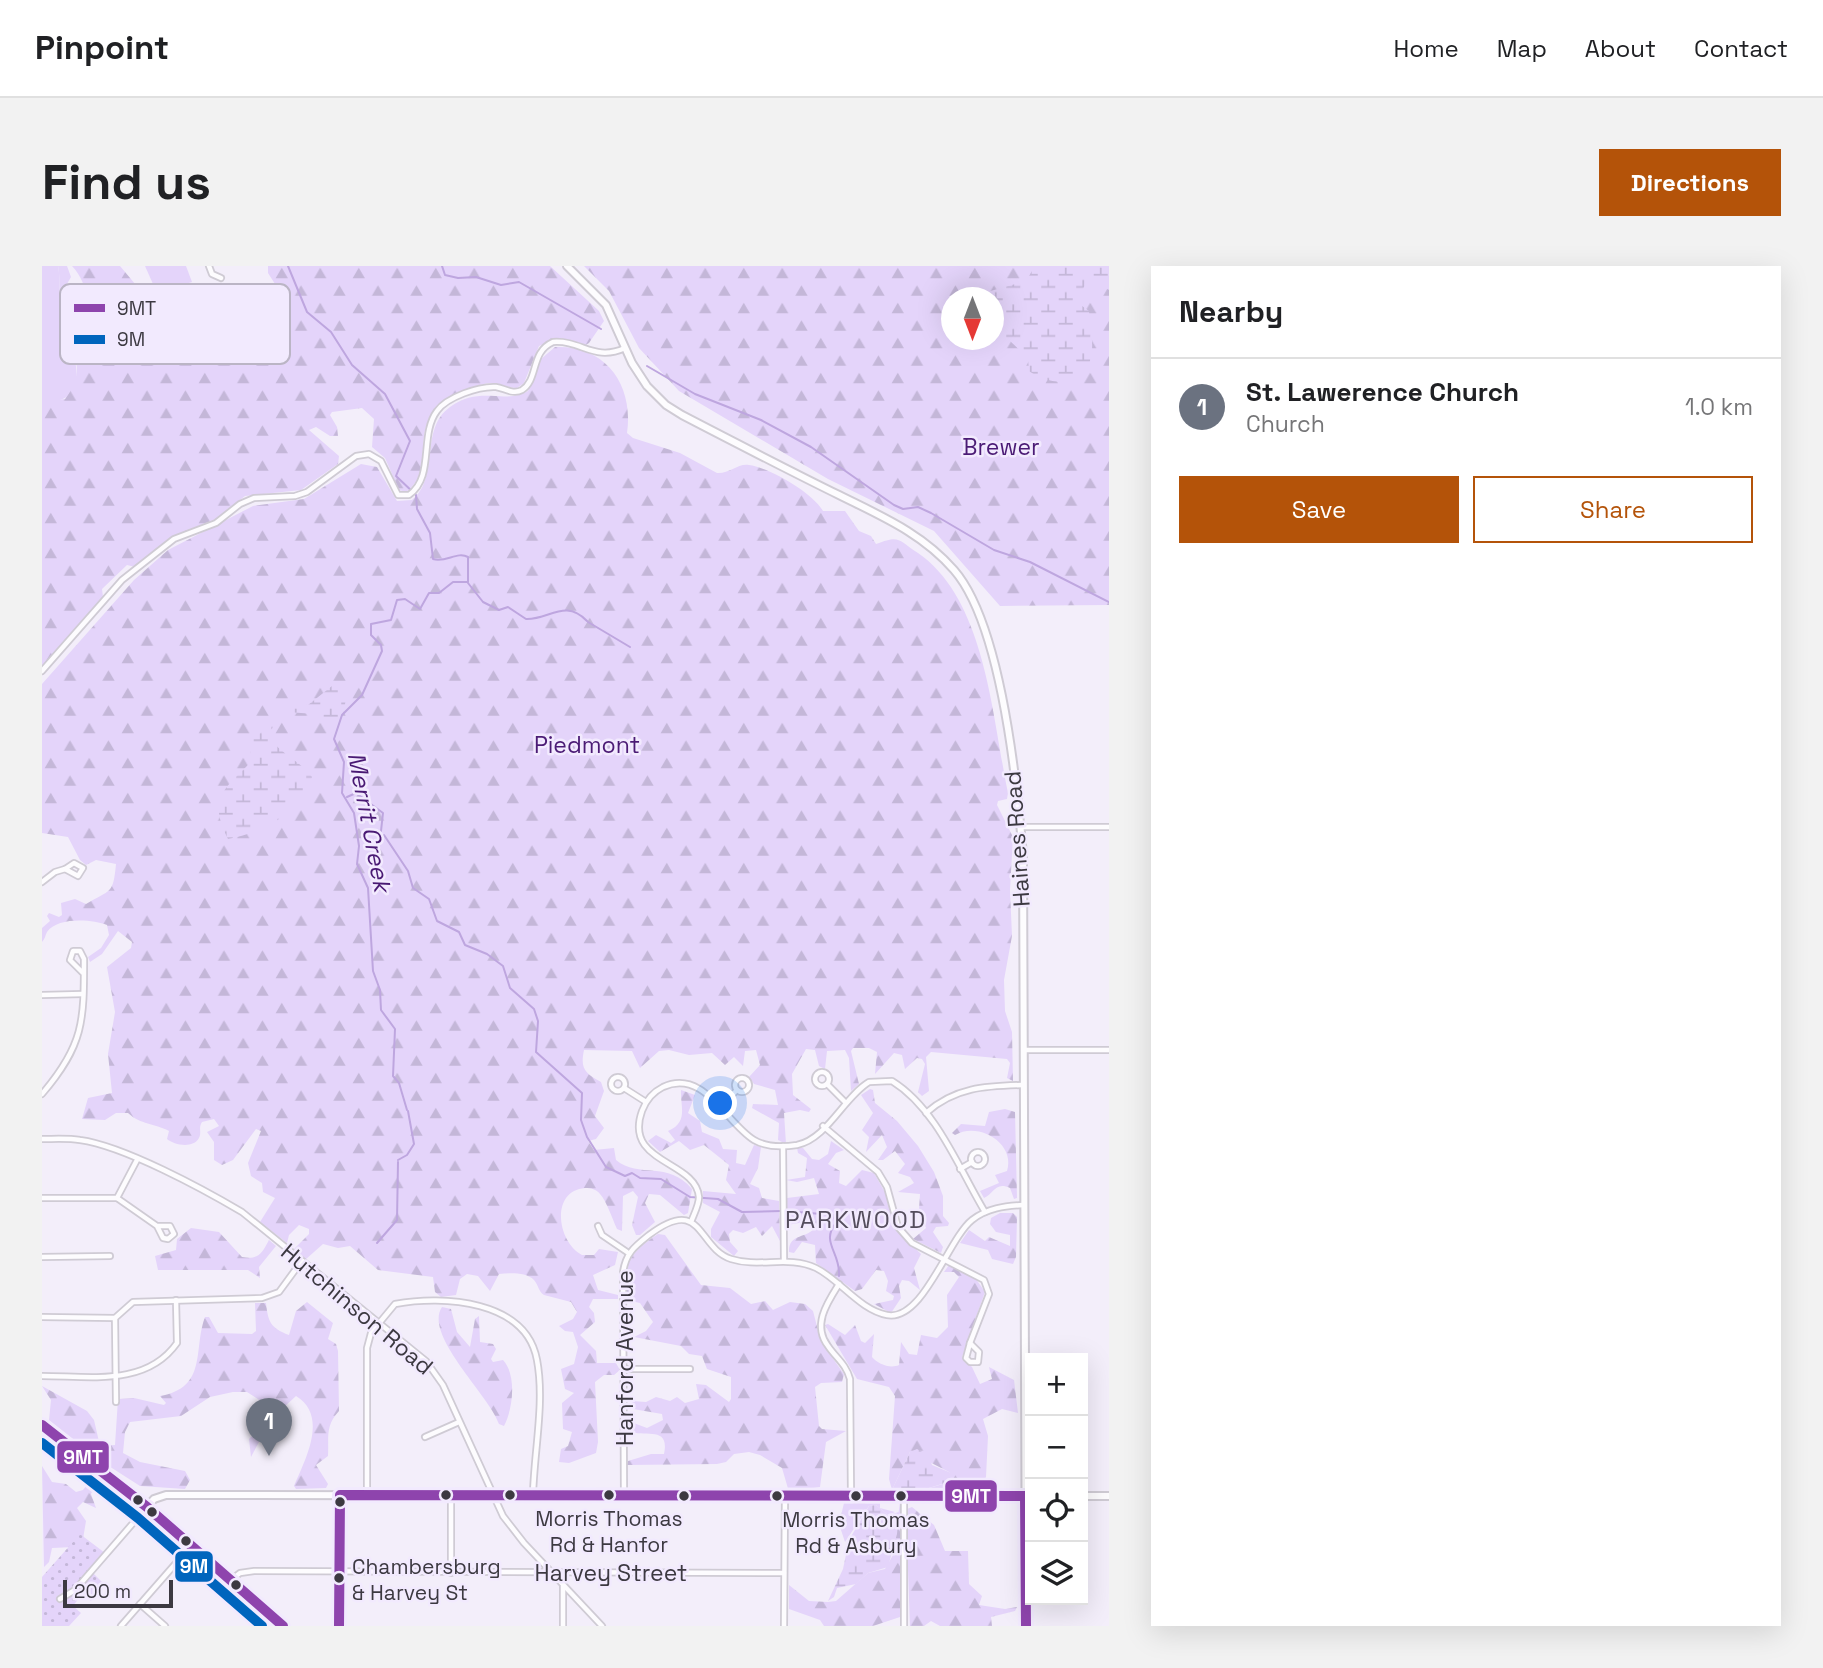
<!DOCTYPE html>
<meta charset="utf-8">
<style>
body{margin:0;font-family:"Space Grotesk",sans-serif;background:#f2f2f2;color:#202124}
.controls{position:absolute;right:21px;bottom:21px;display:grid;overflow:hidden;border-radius:0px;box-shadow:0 7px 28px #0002}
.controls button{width:63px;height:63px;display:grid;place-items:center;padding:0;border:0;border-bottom:2px solid #e0e0e0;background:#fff;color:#202124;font:35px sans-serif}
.compass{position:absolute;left:899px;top:21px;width:63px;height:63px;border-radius:50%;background:#fff;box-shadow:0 7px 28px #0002;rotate:180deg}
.scale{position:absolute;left:21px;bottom:18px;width:110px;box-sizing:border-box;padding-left:7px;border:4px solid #3c3941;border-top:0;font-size:19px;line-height:24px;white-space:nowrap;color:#3c3941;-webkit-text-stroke:5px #f2eafe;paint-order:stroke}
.you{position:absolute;left:679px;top:838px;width:24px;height:24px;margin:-18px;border:5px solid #fff;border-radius:50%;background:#1a73e8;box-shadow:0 0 0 10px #1a73e833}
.badge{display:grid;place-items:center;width:46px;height:46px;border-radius:50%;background:#b45309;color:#fff;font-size:23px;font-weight:700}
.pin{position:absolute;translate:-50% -58px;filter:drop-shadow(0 2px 4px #0008)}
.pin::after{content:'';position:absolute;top:37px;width:24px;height:21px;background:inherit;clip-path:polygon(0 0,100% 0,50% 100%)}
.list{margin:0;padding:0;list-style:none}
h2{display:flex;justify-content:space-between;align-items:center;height:91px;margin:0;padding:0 28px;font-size:30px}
h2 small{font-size:23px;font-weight:400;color:#757577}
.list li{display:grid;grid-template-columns:46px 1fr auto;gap:21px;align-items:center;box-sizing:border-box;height:98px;padding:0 28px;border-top:2px solid #e0e0e0}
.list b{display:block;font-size:26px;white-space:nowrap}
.list p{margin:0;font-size:23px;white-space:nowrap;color:#757577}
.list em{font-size:23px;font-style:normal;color:#757577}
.actions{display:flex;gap:14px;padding:21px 28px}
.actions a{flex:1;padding:16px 0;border:2px solid #b45309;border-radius:0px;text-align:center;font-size:24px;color:#b45309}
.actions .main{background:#b45309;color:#fff}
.icon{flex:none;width:38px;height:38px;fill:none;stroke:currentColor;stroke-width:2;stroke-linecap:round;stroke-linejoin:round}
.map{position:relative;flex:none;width:1067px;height:1360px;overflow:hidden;border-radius:0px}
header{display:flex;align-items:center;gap:42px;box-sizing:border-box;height:98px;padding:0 35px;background:#fff;border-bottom:2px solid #e0e0e0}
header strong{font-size:33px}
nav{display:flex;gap:38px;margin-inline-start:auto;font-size:24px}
.intro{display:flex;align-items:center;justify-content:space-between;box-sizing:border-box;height:168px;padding:0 42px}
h1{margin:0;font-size:49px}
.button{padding:18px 32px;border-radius:0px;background:#b45309;color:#fff;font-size:24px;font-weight:700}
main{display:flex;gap:42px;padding:0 42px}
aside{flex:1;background:#fff;border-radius:0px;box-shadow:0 7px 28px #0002}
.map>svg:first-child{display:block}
</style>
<header>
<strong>Pinpoint</strong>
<nav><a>Home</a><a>Map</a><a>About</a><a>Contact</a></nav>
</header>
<div class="intro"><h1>Find us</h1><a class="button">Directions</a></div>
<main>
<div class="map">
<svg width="1067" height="1360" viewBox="0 0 1067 1360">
<defs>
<pattern id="forest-firs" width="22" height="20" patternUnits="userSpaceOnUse" patternTransform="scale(1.75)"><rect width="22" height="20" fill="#e4d4fa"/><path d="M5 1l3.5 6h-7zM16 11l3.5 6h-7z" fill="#c4b7d8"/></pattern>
<pattern id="wetland-marsh" width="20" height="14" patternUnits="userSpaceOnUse" patternTransform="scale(1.75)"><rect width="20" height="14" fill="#e4d4fa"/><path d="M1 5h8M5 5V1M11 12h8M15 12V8" fill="none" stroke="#c4b7d8"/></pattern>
<pattern id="park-dots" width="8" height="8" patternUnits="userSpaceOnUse" patternTransform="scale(1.75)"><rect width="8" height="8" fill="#e4d4fa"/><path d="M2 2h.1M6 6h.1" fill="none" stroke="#c4b7d8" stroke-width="1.8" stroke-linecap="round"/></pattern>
</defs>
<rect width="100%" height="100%" fill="#f3eefa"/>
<g fill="#e4d4fa">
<path d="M0,0H16C19,14 16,29 19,43C25,73 60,139 0,136Z"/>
<path d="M103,0H144L150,16L115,27Z"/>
<path d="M215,1165L218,1174L209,1191L207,1173Z"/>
</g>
<g fill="url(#forest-firs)" fill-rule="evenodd">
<path d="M16,0H25L29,11L25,18L39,75L53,82L76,74L83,61L101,66V44L110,37C126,44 130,66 148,71L191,56L192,50L183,34L189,30L218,39L228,57L241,53L249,43L226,7V0H508L557,45L562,55L547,77L542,80L517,72L497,80L482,117L475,122C466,122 457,117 448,117C437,118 427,123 417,127C358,151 399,202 364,226L357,224L343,192L330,181L332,153L320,142L290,146L288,149L295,161L296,170H288L274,161L267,164L297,190L296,198L259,224L203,230L174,253L130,271L93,301L85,299L60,323L61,331L0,401V136L23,133C48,102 27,77 19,44C16,30 19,15 16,0Z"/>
<path d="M30,0H78L104,31L99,35L80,30L73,33L70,41L81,52L78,60L53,56C44,45 49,20 30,0Z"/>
<path d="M542,0H1067V339L958,340L892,265L786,213L637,125L597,82L567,25ZM910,32H952V74H910Z"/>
<path d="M513,81C564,79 592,119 585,167L591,172L638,187L675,207C687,208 696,197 707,199C728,202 771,227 781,245H803L817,265L829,270L834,278C858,269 855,273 876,287C944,334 950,451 966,527L965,533L956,535L955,539L971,571L968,624L970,670L962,714L963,745L970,766L971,815L965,812L968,797L965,793L889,786L884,791L887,825L880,830L876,826L883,798L880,793L875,792L863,803L860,789L852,787L833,808L835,786L827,782H811L809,785L817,818L809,825L807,792L803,784L785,785L783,803L777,800L773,784L764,783L750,808L751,829L769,843L767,846L758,844L742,847L744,878L736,874L737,857L710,842L711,838L736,839L733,824L712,818L707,811L718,799L714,784L703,785L701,800L692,791L683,799L670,787L647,789L627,784L617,785L598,802L590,785L542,784C538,803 543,807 559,816L562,825L553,850L562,862L554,873L546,875L552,884L572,882L574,894C597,913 626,894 650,923L646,947L642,949L618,929L607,928L603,937L613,956L598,969H594L590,959L596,931L591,925L581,930L580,965L575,963C570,952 565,936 558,928C554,923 549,922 543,922C508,925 515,976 540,989H552L557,983L576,986L573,999L551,1009L556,1024L576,1029V1033H551L547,1041L552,1047L553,1056L538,1069L554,1085L555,1097H574L578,1104L572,1109H562L553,1116L556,1176L554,1187L527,1197L517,1196L519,1183L526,1180L530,1166L521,1163L520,1137L532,1127L523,1123L519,1103L532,1098L536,1081L531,1066L523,1065L517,1060L531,1053L535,1046L529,1036L502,1029C496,1025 497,1020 492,1014C484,1006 468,1007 457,1008L448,1025L436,1010L425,1008L418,1013L414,1029L399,1031L393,1026L391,1011L336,1004L308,980L296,982L281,978L263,994L252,983L267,968V963L257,959L247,969L245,977L218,956L233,932L221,926L220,917L209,910L206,897L219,865L214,863L191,894L180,899L172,894V876L165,866L177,860L172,853L160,856C156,862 160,866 157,872C151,883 132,879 125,873L127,865C112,857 99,859 86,847H74L63,854L40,853L46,832L70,827L66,788L73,746L65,701L89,682L90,676L76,665L60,688L48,696L46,691L59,682L67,669L65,659C50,653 15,651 5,666C3,670 3,673 0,676V662L8,655L5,650L7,647L17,651L20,649L19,637L33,633L44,638C69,623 71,629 74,598L54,594L44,599L38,594L26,571L0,567V418L92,314L126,284L211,240L262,233L319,198L335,201L355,235L370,234C398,212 377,163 408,141C439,119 461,139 486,125L499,93Z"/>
<path d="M828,823L831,824L833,837L855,855L876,880L892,906L901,930V950L907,957L906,960L894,961L891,966L901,981L899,987L871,973L884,962L877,943L878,928L856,926L872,917L868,911L856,907L863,898L853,885L841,894H836L845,881L840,869L824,886L827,871L820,864L831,847L819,829Z"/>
<path d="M639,824L653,829L646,847L658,855L660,866L677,873L681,883L695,884L694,897L703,899L712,879L719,881L716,902L708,918L717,922L720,932L737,935L738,975L730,960L720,970L714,961L701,967L691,964L687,968L688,976L696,985L692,990L669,971V963L678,946L661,937V925L694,928L684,914L687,899L662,879L648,884L637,875L618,886L606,875L614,869L629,877L633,874L626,865C647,856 638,840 639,824Z"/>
<path d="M963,843L973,846L975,932L972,933L968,922C953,915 952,928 942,932L938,925L957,917L953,909L965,905C974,877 936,855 913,869L910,867L919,858L943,860L947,846Z"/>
<path d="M789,875L802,884L794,887L786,898L798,905L797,917L804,920L820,904L832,907L844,928L853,963L879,988L872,1002L878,1024L867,1015L860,1014L857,1020L859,1032L849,1047L832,1038L851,1034L852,1030L844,1025L846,1015L842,1005L834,1004L820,1023L813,1025L774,997L773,979L760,976L752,987L747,986C746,967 766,973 773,961L769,955L745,959V932L777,928L772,912L755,916L744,914L763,911L765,892L756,887L755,882H761L770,893L777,894L786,888Z"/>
<path d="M958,947H971L975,951L974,991L971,998L950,993L946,984L918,977L927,964L943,975L947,971L968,980V969L954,966L948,958L949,952Z"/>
<path d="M149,962L177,966L200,991C217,994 220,987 227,974L234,980L217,1001L218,1012L206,1004H116L113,990L134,984L135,973Z"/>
<path d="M616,968L623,969L659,1019L688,1022L709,1038L723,1035L731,1044L748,1036L763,1038L771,1045L779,1076L802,1108L800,1116L779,1117L773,1121L777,1160L780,1163L804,1165L784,1176L778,1221L747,1226L740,1202L718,1189L707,1186L692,1188L684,1196L675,1198L585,1199L586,1195L609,1188H622C628,1159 603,1172 587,1165L589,1156L605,1162L621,1154L620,1148L591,1143L590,1135L604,1136L614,1131L628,1135L635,1131L643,1137L657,1133L654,1118L664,1119L687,1136L689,1133V1111L665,1103L660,1090L647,1088L639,1080L592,1071L604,1065L611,1056L598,1037L585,1034C582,997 585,989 616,968Z"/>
<path d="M907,999L934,1013L943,1026L920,1091L930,1101L938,1118L950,1113L947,1101L972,1114L976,1147L960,1143L941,1153L946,1170L944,1211L940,1217L928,1218L921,1224L877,1225L911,1215L907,1206L868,1186L850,1224L847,1213L853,1130L847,1121L815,1113L783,1059L786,1058L803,1069L813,1059L819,1075L823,1077L832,1068L830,1091C836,1098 848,1103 857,1099L859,1076L867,1088L875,1089L879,1069L895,1072L906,1061L905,1029L917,1011L912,1006H902Z"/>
<path d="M265,1036L291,1057L286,1073L294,1078L296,1085L297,1145C283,1160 287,1171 286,1190L274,1199L286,1218L284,1222L254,1223L252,1220C263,1194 287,1150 254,1130L240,1143L225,1139L205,1126H191L168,1131L139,1150L88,1156L83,1166L81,1187L98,1196L143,1205L148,1214L143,1223L98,1220L59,1195L7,1154L9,1134L0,1120L45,1145L52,1154L58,1180L73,1179L76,1133L92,1132L122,1139L124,1137L118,1130C166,1122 151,1083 163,1051H167L176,1067L210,1068L214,1065L213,1037H224C226,1055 228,1062 247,1069L254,1045Z"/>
<path d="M400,1041L409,1043L415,1066L428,1081L433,1053L437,1050L438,1076L451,1078L454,1083L449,1093L451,1096L461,1094C475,1109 471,1143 462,1160L457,1158C448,1130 381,1069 400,1041Z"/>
<path d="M0,1200L10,1216L24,1218L34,1226L41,1224L51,1211L56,1213L49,1228L54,1242L41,1236L35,1242L44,1255L41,1273L32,1281L10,1282L7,1296L2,1301Z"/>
<path d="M838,1235V1242L853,1246L846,1249L834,1239L827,1240L803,1276L797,1258L802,1237Z"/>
<path d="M858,1236V1351L831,1360H782L778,1354L747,1343V1319L767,1335L786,1336L794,1335L826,1307L843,1303L851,1289Z"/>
<path d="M870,1241L892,1259L903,1285H926L927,1318L940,1330L937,1339L963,1343L975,1341L973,1345L949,1351L950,1360H898L889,1355L882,1360H868L864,1247L865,1243Z"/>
</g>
<g fill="url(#wetland-marsh)">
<path d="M993,0H1067V24L1061,20L1043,18L1036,37L1047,45C1048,61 1053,79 1048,95C1039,124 1005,118 987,105L986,92L952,60V32L927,31L984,15Z"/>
<path d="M290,420L305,422C304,436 301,457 290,467L273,448L245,446L235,451L227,470C236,487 259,495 270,511C259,547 220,567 186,573C166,533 180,525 209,496L208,474C237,461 212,434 266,439Z"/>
<path d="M875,1183L887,1190L890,1199L907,1206L913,1214L877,1225L850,1224L868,1186Z"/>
<path d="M834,1239L846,1249L857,1246L855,1268L846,1301L826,1307L814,1318L795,1322L792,1331L786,1335L801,1303L807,1274L827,1240Z"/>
</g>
<path fill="url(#park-dots)" d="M38,1268L63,1287L48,1304L63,1319L49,1335L40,1328L31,1340L39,1347L27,1360H0V1311Z"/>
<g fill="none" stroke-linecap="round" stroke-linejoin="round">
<g stroke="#bea6df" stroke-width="2">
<path d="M246,0L265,46L289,66L310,99L343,128L368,175L354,210L374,229L375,243L388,267L391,293C404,297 415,285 426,291V316H411L397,327H387L378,343L363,333L355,334L349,354L329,358V369L339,379L340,385L320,429L300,449L292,473L302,496L300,527L312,547L317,580L315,598L326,622L331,705L338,724L339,744L353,763L351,810L357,817L365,844"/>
<path d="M400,0L403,9L416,12L434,11L459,19L477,16L559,63"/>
<path d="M605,100L653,128L719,154L769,181L852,239L861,243L876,241L889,247L952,284L988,296L1067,336"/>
<path d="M426,317L441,336L457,344L466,341L484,353C507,354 523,332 545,355"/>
<path d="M546,356L588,381"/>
<path d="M305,531L314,527L341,547L339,565"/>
<path d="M342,569L366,605L371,622L387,633L395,655L417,666L423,679L445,688L461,700L468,722L492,743L496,755L494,786L540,827L539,854L545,871L564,901L583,910L590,907L598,912L619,913L648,931L676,933L700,946L739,945"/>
<path d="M356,894L365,889L372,878L366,845"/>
<path d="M744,945L791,949L794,957C778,976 799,987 797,1010"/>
<path d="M335,977L355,954L356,896"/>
</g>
<g stroke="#cfcbd4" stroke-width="8">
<g id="minor">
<path d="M167,0L170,8L179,12"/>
<path d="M0,405L80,314L132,273L174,257L198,238L212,232L253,230L265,226L314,190L327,188L339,195L356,229H367C393,211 377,169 395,145C405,131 437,120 454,121C462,122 471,129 480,124C497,113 488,86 511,76C540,74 552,96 583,82"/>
<path d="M979,561H1067"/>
<path d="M32,597L41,602L36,610L23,603Z"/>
<path d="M0,616L13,606L23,603"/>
<path d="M0,729L41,728"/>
<path d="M982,784H1067"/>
<circle cx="780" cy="813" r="7"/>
<circle cx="576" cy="818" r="7"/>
<circle cx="700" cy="819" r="7"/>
<path d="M785,818L804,837"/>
<path d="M582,822L604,836"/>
<path d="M0,828C42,779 42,755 42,693L38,685H31L28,694L41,707"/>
<path d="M678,841L695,824"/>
<path d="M884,847C913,821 944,820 980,819"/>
<path d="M781,860L836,906L845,921L856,961L870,977L942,1014L947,1028L928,1077"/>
<path d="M0,873C12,873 26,872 38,874C82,880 161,923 200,946L384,1095L401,1119L461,1250L482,1277L560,1360"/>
<path d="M741,880L742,995"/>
<circle cx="936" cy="893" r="7"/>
<path d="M918,903L930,896"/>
<path d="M0,932H75L115,960H128L132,968L126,973L121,972L115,960"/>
<path d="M75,932L95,894"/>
<path d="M649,956C652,948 657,939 657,931C654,894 581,898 600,845C604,834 611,826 621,821C662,802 684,857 712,874C724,881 742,881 755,879C785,873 802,831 827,816L850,815C895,843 917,903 943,946"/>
<path d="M556,960L560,969L585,986"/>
<path d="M0,991L68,990"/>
<path d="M797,1018C785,1037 770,1059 786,1080C794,1092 804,1098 808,1113L809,1229"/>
<path d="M0,1051L73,1052L91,1036L220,1032L237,1026L259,996"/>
<path d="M73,1052L74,1136"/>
<path d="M928,1077L937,1086L936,1096H928L924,1092Z"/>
<path d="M582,1103H648"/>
<path d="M0,1110C47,1110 104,1121 135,1077L134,1034"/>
<path d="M383,1171L417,1156"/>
<path d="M325,1229V1082L329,1067L353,1038C401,1029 484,1034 495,1094C503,1136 492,1186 491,1229"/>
<path d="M582,1229L581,1006C584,987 592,981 607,969C661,928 655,982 689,993C717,1002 747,989 774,1002C798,1014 818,1044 845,1049C881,1056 906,973 930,954C945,942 963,940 981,939"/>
<path d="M409,1307V1229"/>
<path d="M189,1314L198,1307L212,1305L742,1307"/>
<path d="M521,1320V1360"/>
<path d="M18,1333L33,1324L105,1241"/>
<path d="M98,1338L123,1360"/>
<path d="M79,1360L149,1280"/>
<path d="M297,1360L298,1229"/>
<path d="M742,1360L743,1230"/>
<path d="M862,1360V1230"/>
</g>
</g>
<g stroke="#cfcbd4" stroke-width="10">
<g id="major">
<path d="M525,0L564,39L590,97L605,120L624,139L640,149C692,176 744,203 797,229C839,250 880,267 912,304C959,358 975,517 981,590L984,1360"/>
<path d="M0,1159L105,1241L241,1360"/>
<path d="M1041,1230H1067"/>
<path d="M105,1241L112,1233L124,1229L988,1230"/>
</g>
</g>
<use href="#minor" stroke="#fdfcfe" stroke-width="4.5"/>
<use href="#major" stroke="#fdfcfe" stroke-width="6"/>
<g stroke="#f2eafe" stroke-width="16">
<g id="bus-1">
<path d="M0,1159L105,1241L241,1360"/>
<path d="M297,1360L298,1229L983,1230L984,1360"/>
</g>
</g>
<g stroke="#f2eafe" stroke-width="16">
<path id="bus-2" d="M0,1177L96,1252L220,1360"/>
</g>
<use href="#bus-1" stroke="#8e44ad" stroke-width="10"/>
<use href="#bus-2" stroke="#0065bd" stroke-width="10"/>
</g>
<g fill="#3c3941" stroke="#f2eafe" stroke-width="2.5">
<circle cx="404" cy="1229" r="6"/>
<circle cx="468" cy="1229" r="6"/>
<circle cx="567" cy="1229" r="6"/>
<circle cx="642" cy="1230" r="6"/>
<circle cx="735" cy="1230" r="6"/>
<circle cx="814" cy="1230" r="6"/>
<circle cx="859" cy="1230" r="6"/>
<circle cx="96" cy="1234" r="6"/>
<circle cx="298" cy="1236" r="6"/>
<circle cx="110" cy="1246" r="6"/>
<circle cx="144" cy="1275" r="6"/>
<circle cx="297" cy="1312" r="6"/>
<circle cx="194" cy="1319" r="6"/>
</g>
<g text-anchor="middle" stroke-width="5" stroke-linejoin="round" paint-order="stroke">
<g font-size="21" fill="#3c3941" stroke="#f2eafe">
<text x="567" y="1260">Morris Thomas<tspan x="567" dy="26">Rd &amp; Hanfor</tspan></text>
<text x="814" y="1261">Morris Thomas<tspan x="814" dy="26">Rd &amp; Asbury</tspan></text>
<text x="310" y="1308" text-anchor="start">Chambersburg<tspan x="310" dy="26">&amp; Harvey St</tspan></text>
</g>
<g font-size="23" fill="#4b1b75" stroke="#f2eafe">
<text x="959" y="189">Brewer</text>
<text x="545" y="487">Piedmont</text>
</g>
<g font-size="23" fill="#3c3941" stroke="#f2eafe">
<text transform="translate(975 573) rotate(-94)" y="8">Haines Road</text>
<text transform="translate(315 1043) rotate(40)" y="8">Hutchinson Road</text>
<text transform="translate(583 1092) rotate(-90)" y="8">Hanford Avenue</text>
<text x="569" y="1315">Harvey Street</text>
</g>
<g font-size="24" font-style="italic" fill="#491973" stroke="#f2eafe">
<text transform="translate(327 556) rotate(79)" y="8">Merrit Creek</text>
</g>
<g font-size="24" letter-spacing="2" fill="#544d5d" stroke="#f2eafe">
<text x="814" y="962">PARKWOOD</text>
</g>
</g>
<rect x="18" y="18" width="230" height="80" rx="10" fill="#f2eafe" stroke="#bbb5c5" stroke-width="2"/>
<rect x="32" y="38" width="31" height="8" fill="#8e44ad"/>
<rect x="32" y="69" width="31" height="9" fill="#0065bd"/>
<g font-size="19" fill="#3c3941">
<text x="75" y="49">9MT</text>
<text x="75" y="80">9M</text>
</g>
<g stroke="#f2eafe" stroke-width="2.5">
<rect x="14" y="1174" width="54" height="34" rx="7" fill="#8e44ad"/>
<rect x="902" y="1213" width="54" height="34" rx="7" fill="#8e44ad"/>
<rect x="132" y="1284" width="40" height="33" rx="7" fill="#0065bd"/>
</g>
<g font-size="19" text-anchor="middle" font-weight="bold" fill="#fff">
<text x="41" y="1198">9MT</text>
<text x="929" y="1237">9MT</text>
<text x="152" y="1307">9M</text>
</g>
</svg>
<div class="controls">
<button>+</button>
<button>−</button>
<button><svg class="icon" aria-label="locate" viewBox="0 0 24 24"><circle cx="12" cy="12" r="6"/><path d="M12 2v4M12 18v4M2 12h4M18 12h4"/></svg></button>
<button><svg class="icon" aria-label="layers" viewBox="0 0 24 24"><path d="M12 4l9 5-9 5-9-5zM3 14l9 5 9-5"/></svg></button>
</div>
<svg class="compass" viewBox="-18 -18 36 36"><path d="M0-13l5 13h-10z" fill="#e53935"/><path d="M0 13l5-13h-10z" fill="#757577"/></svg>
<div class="scale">200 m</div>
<div class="you"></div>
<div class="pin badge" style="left:227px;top:1190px;background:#6b7280">1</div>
</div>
<aside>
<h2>Nearby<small></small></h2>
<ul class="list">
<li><span class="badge" style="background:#6b7280">1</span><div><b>St. Lawerence Church</b><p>Church</p></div><em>1.0 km</em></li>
</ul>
<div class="actions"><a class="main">Save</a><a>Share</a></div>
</aside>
</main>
